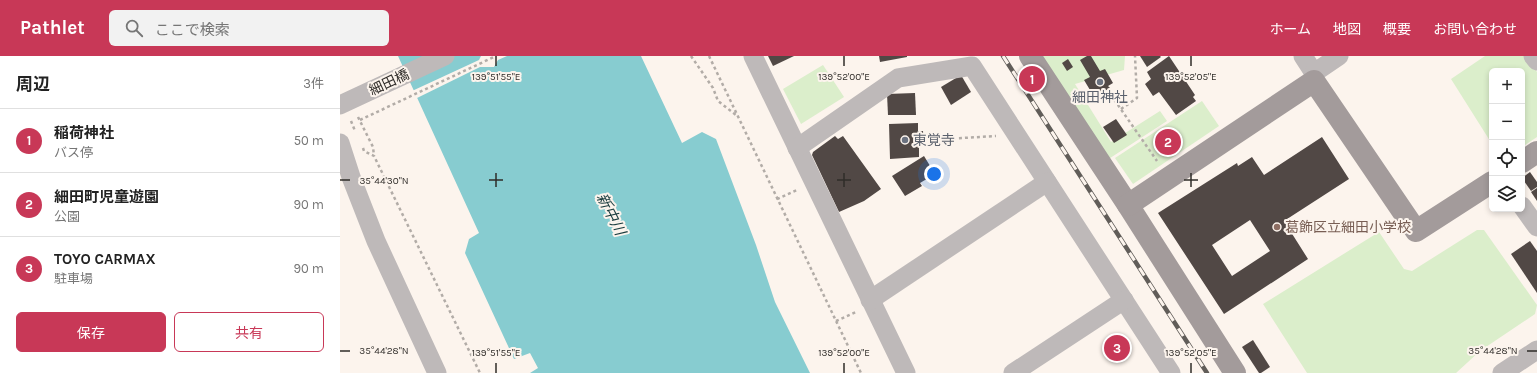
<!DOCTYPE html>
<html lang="ja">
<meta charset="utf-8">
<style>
body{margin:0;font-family:Karla,"Noto Sans JP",sans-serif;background:#f2f2f2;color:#222}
.controls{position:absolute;right:12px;top:12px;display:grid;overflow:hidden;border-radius:6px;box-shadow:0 2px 6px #0003}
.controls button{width:36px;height:36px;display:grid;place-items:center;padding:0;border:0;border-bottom:1px solid #e0e0e0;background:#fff;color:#222;font:20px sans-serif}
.you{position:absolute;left:594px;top:118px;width:14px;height:14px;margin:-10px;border:3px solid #fff;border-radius:50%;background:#1a73e8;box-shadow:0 0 0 6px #1a73e833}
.badge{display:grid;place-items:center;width:26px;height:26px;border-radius:50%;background:#c83857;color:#fff;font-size:13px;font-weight:700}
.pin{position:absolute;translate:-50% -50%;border:2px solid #fff;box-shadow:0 1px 4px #0006}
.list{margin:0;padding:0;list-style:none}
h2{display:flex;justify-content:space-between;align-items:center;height:52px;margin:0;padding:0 16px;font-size:17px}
h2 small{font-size:13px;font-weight:400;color:#767676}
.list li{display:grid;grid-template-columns:26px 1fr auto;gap:12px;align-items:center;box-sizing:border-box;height:64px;padding:0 16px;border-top:1px solid #e0e0e0}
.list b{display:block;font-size:15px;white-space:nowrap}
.list p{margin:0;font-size:13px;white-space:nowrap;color:#767676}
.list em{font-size:13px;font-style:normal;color:#767676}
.actions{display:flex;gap:8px;padding:12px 16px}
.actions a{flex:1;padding:9px 0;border:1px solid #c83857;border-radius:6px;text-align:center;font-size:14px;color:#c83857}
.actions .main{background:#c83857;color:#fff}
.icon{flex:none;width:22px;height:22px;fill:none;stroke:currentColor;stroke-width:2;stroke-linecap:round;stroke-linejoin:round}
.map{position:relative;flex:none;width:1197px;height:317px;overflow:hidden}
header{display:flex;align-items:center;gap:24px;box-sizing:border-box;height:56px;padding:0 20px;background:#c83857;color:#fff}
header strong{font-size:19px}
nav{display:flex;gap:22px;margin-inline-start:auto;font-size:14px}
.search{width:280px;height:36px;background:#f2f2f2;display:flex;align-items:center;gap:10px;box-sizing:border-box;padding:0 14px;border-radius:6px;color:#767676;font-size:15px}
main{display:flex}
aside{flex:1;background:#fff}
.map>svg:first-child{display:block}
</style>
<header>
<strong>Pathlet</strong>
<div class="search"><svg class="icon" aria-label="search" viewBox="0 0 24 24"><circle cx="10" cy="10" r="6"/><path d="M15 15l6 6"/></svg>ここで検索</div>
<nav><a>ホーム</a><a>地図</a><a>概要</a><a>お問い合わせ</a></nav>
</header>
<main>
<aside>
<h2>周辺<small>3件</small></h2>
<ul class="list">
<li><span class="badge">1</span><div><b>稲荷神社</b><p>バス停</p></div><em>50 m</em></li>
<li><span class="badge">2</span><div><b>細田町児童遊園</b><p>公園</p></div><em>90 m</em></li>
<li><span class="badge">3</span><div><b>TOYO CARMAX</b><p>駐車場</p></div><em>90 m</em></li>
</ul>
<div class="actions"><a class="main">保存</a><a>共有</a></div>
</aside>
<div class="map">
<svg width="1197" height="317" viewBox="0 0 1197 317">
<rect width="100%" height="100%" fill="#fcf4ed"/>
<g fill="#dbeecb">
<path d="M694,0H785L784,14L735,28L771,86L820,55L827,65L764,106Z"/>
<path d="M1145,0H1185L1197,16V81L1182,91V15H1152V88L1111,23Z"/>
<path d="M483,9L504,41L461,68L443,33Z"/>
<path d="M862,45L879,70L793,128L775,102Z"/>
<path d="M1137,174H1144L1197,249L1195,258L1140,295L1116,317H967L923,248L1039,176L1064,213L1072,215Z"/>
</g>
<path fill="#87ccd0" d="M58,0H301L342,87L362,76L376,83L416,189L435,246L470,317H190L198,312L190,297L174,303L125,197L129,183L139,177Z"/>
<path fill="#fcf4ed" d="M141,0H167L158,4L154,11H140L75,43L72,35L139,4Z"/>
<g fill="#514845" fill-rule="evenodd">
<path d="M428,0H454L433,10Z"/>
<path d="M539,0H567V1L540,6Z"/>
<path d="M747,0H751L760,15L765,13L773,27L768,30L770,32L761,37L760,35L753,39L744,24L750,21L740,4Z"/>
<path d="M800,0H820L821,1L807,11Z"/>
<path d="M829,0L855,39L853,41L856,45L836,59L819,36L813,40L805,28L811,23L807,16Z"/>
<path d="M728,3L733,11L727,15L722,7Z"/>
<path d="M621,19L631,36L611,49L601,31Z"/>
<path d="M575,37L576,59H548L547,38Z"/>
<path d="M776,63L787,79L774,87L763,71Z"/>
<path d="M578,67V75H583L584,90H579V101L550,103L549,68Z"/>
<path d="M495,80L498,83L503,80L541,133L524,145L499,156L472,99L473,96Z"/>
<path d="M982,81L1009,123L944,165L968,203L884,258L818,157L897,107L898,110L912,101L924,119ZM910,164L930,195L892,220L872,189Z"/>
<path d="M584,100L595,118L580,127L582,130L565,140L552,120Z"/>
<path d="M1190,116L1197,126V131L1191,135L1182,122Z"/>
<path d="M1197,132V145L1191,136Z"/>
<path d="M1190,185L1197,195V237L1171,198Z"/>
<path d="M913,284L930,311L921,317H919L902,291Z"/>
</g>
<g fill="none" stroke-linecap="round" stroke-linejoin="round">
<g stroke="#b2aca7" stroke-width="2.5" stroke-dasharray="3 3" stroke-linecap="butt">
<path d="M351,0L373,32L378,45L396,59"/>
<path d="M369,0L521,317"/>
<path d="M771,39L817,105"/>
<path d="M781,53L797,42L795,0"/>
<path d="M18,61L33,91L34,100"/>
<path d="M20,64L156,0"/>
<path d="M11,65L15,75"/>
<path d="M589,84L656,80"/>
<path d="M23,92L24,95L34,100L140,317"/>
<path d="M437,143L457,134"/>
<path d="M496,265L516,256"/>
</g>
<g stroke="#beb9b9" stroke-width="19">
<path d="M413,0L566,317"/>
<path d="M963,0L974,17"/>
<path d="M1193,0L1197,5"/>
<path d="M974,25V17L999,0"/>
<path d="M0,49L105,0"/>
<path d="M0,87L11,121L36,185L97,317"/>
<path d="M457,92L558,22L632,10L831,317"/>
<path d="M1182,150L1197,171"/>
<path d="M530,244L707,126"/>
<path d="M673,317L784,244"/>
<path d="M1162,317L1197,294"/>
</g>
<g stroke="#a39b9b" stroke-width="22">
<path d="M690,0L788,149L895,317"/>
<path d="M1182,106L1197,96"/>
<path d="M788,149L974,25L1076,175L1152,126"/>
</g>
<g stroke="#615d59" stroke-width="4.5">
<path id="rail" d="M663,0L867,317"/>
</g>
<use href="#rail" stroke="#fcf4ed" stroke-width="3" stroke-dasharray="9" stroke-linecap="butt"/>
</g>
<path fill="none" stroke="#2f2c29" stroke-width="1.5" d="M156,0V10M504,0V10M851,0V10M156,117V131M504,117V131M851,117V131M0,124H10M149,124H163M497,124H511M844,124H858M0,295H10M1187,295H1197M156,307V317M504,307V317M851,307V317"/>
<g fill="#6b7280" stroke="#fcf4ed" stroke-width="1.5">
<circle cx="760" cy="26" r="4"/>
<circle cx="565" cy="84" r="4"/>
</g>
<circle fill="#8d6e63" stroke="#fcf4ed" stroke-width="1.5" cx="937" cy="171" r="4"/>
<g text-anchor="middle" stroke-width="4" stroke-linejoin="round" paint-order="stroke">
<g font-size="14" fill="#2f2c29" stroke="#fcf4ed">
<text transform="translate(49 26) rotate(-25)" y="5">細田橋</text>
</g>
<g font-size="14" fill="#5b616d" stroke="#fcf4ed">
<text x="760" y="46">細田神社</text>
<text x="573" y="89" text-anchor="start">東覚寺</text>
</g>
<g font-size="14" fill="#785e54" stroke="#fcf4ed" text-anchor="start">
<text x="945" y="176">葛飾区立細田小学校</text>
</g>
<g font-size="15" font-style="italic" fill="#1b3d3f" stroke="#fcf4ed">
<text transform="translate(271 158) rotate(63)" y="5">新中川</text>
</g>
</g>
<g font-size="10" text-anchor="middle" fill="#2f2c29" stroke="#fcf4ed" stroke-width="4" stroke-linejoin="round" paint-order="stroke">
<text x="156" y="24">139°51'55"E</text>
<text x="504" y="24">139°52'00"E</text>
<text x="851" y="24">139°52'05"E</text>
<text x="44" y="128">35°44'30"N</text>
<text x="44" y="298">35°44'28"N</text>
<text x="1153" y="298">35°44'28"N</text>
<text x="156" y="300">139°51'55"E</text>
<text x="504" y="300">139°52'00"E</text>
<text x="851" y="300">139°52'05"E</text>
</g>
</svg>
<div class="controls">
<button>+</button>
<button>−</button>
<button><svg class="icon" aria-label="locate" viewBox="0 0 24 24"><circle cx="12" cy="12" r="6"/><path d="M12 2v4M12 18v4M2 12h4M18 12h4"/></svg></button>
<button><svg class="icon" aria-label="layers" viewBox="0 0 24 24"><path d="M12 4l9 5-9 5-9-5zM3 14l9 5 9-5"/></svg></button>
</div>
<div class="you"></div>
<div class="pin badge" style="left:692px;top:23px">1</div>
<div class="pin badge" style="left:828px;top:86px">2</div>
<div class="pin badge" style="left:777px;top:292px">3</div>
</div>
</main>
